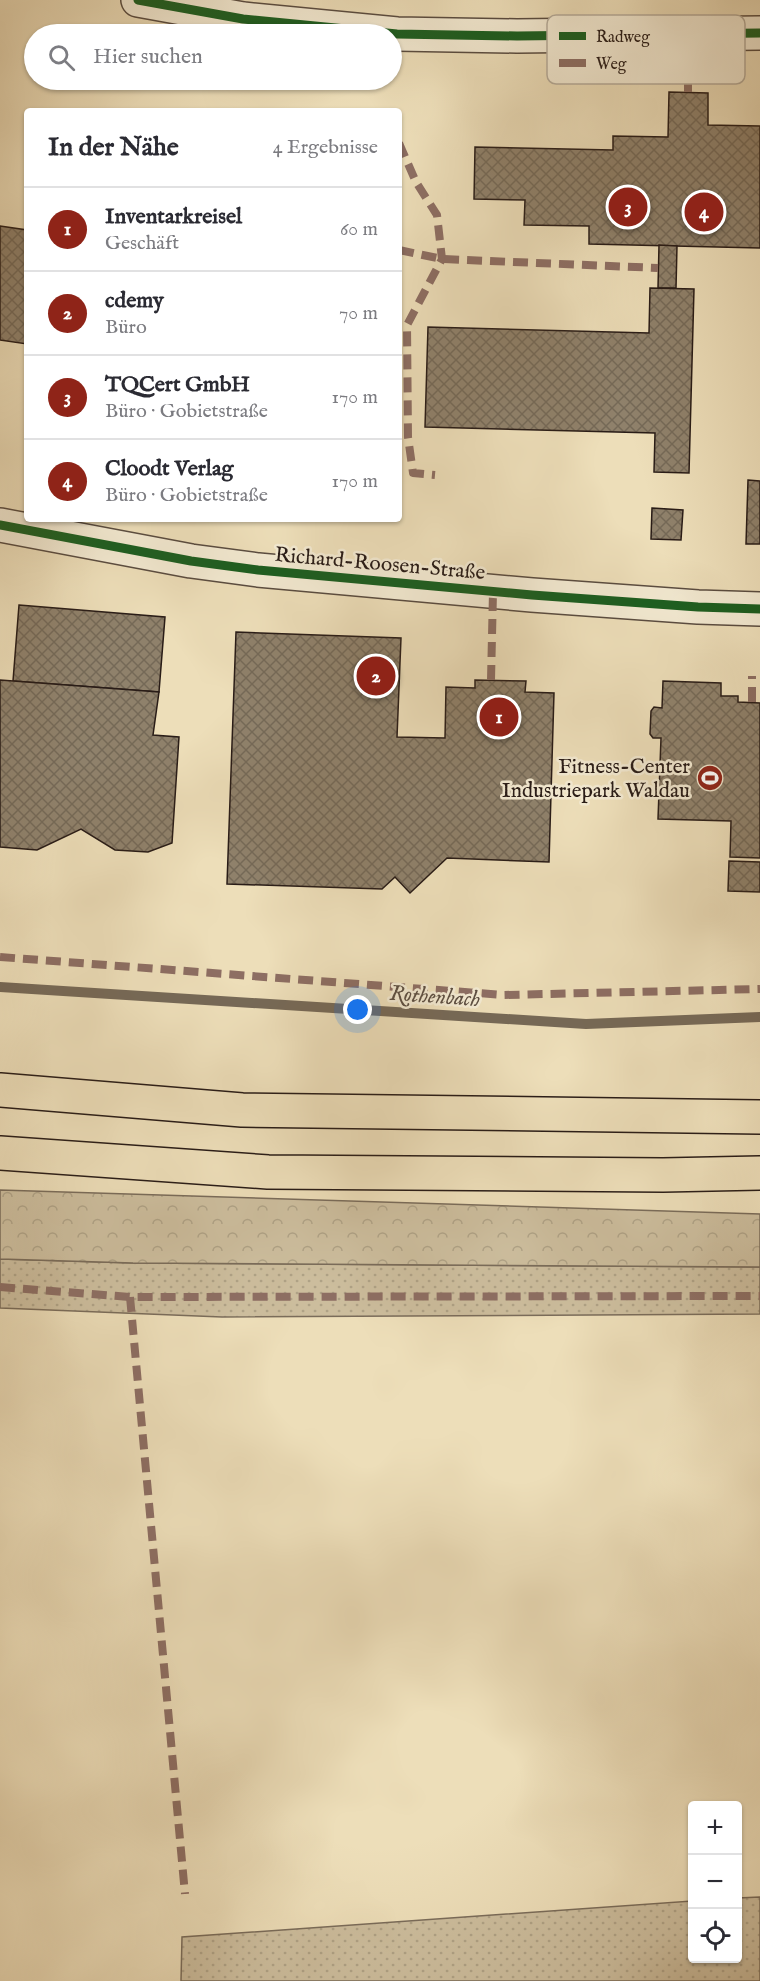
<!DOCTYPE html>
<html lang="de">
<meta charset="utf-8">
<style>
body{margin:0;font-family:"IM FELL English",serif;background:#f2f2f3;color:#2b2b33}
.controls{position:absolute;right:18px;bottom:18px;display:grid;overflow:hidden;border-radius:6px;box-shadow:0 2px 4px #0004}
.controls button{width:54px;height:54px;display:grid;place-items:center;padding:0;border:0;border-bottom:2px solid #e1e1e2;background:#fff;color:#2b2b33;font:30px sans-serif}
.you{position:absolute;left:358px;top:1010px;width:21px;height:21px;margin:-15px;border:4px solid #fff;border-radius:50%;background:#1a73e8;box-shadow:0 0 0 9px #1a73e833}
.badge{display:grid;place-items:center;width:39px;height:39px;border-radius:50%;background:#8f2418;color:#fff;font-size:20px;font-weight:700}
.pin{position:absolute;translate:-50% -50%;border:3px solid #fff;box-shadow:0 2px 6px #0006}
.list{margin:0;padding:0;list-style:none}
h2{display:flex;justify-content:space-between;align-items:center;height:78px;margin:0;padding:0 24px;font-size:26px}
h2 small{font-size:20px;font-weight:400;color:#7c7c81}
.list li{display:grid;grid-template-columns:39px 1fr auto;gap:18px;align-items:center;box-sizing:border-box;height:84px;padding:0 24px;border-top:2px solid #e1e1e2}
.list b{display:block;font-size:22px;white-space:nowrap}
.list p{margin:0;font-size:20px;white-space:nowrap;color:#7c7c81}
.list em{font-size:20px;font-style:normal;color:#7c7c81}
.icon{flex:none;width:33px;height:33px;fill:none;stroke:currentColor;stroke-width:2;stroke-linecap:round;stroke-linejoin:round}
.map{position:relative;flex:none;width:760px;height:1981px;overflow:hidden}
.search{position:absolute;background:#fff;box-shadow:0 2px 4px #0004;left:24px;top:24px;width:378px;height:66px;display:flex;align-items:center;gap:15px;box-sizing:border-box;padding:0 21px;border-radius:33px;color:#7c7c81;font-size:22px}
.panel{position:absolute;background:#fff;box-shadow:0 2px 4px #0004;left:24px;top:108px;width:378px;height:414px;border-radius:6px}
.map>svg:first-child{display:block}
</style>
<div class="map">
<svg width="760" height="1981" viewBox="0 0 760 1981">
<defs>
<pattern id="grass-dots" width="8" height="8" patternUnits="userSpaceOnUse" patternTransform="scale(1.5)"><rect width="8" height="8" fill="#ccbd9d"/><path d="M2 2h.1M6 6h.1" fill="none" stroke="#afa286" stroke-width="1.8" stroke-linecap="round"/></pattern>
<pattern id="forest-crowns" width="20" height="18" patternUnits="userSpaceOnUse" patternTransform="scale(1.5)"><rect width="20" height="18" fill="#ccbd9d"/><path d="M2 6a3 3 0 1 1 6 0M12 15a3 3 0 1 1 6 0" fill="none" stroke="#afa286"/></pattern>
<pattern id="building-cross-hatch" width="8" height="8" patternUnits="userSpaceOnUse" patternTransform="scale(1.5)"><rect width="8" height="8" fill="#8f816b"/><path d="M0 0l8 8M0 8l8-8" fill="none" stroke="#756957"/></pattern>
</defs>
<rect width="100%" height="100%" fill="#eddeb9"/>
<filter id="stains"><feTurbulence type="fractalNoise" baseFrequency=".00333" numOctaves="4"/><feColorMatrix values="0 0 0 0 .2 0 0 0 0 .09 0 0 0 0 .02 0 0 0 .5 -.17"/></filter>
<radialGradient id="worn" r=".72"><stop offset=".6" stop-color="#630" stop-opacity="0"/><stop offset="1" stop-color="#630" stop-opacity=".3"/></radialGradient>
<g fill="url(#grass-dots)" stroke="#7a6c5a" stroke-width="1.5">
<path d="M0,1259L133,1263L760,1267V1314L222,1317L0,1308Z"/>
<path d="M760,1897V1981H181L182,1937L692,1901V1958H738V1898Z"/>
</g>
<path fill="url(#forest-crowns)" stroke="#7a6c5a" stroke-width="1.5" d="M0,1190L760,1214V1267L133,1263L0,1259Z"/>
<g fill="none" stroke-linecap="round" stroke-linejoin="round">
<path stroke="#766957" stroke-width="10" d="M0,987L586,1024L760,1017"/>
</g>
<g fill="url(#building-cross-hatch)" stroke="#291c17" stroke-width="1.5">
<path d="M669,92L708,93V125L760,126V248L589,244V226L524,225L525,200L474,199L475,147L613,150V136L668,137Z"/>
<path d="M0,226L27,230V344L0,340Z"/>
<path d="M659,245L677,246L676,288H658Z"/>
<path d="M650,288L694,289L689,473L654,472L655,433L425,427L428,327L649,333Z"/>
<path d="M748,480L760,481V544H746Z"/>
<path d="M652,508L683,510L681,540L651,539Z"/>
<path d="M19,605L165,617L159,692L13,681Z"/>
<path d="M236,632L401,638L397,737L445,738L446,687L475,688V680L526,681L525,692L554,693L549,862L447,858L410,893L395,877L382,889L227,884Z"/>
<path d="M0,680L159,692L153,735L179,737L172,843L148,852L115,850L81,829L37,850L0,847Z"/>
<path d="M663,681L721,683V696H738V702L760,703V858L730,857L731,821L658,819L661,738H653L650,734L651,711L654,707L662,708Z"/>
<path d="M729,861L760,862V892L728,891Z"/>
</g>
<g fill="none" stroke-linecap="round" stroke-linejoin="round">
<g stroke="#5a4c40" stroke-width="36">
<g id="minor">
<path d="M138,0L243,19L397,34L517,36L760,33"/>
<path d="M0,525L191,561L258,570L532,595L698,607L760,609"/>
</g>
</g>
<g stroke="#291c17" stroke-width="36">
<g id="motorway">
<path d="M0,1090L242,1110L760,1117"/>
<path d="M0,1153L268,1172L663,1175L760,1173"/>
</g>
</g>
<use href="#minor" stroke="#f3ead2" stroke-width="33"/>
<use href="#motorway" stroke="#eddeb9" stroke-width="33"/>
<g stroke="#8d6e63" stroke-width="8" stroke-dasharray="15 8" stroke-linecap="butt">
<path d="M688,35V92"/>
<path d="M399,143L416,182L437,215L442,259L407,325L408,437L413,473L435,475"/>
<path d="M399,250L442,259L658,268"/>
<path d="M491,680L493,592"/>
<path d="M752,702V676"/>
<path d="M0,957L504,995L760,989"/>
<path d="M0,1287L130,1297L760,1296"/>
<path d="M130,1297L185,1894"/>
</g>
<g stroke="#f3ead2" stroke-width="13">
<g id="cycleway">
<path d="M138,0L243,19L397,34L517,36L760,33"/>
<path d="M0,525L191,561L258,570L532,595L698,607L760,609"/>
</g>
</g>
<use href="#cycleway" stroke="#1b5e20" stroke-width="9"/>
</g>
<defs>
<g id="stadium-disc" transform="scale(1.35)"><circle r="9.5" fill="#8f2418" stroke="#f3ead2"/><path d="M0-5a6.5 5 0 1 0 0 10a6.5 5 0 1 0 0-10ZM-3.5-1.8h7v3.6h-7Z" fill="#fff"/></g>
</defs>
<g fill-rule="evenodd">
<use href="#stadium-disc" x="710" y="778"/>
</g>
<g text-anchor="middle" stroke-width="5" stroke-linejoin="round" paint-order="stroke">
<g font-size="21" fill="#291c17" stroke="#f3ead2">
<text transform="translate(380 563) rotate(5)" y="7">Richard-Roosen-Straße</text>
</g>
<g font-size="21" fill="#291c17" stroke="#f3ead2" text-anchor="end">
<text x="690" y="773">Fitness-Center<tspan x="690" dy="24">Industriepark Waldau</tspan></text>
</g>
<g font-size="22" font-style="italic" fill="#5d4f42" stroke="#f3ead2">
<text transform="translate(435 995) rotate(4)" y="8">Rothenbach</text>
</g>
</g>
<rect x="547" y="15" width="198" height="69" rx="9" fill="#f3ead2" stroke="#b6ac9a" stroke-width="1.5"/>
<rect x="559" y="32" width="27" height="8" fill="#1b5e20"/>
<rect x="559" y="59" width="27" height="8" fill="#8d6e63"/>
<g font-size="16" fill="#291c17">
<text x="596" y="42">Radweg</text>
<text x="596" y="69">Weg</text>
</g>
<rect width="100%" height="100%" filter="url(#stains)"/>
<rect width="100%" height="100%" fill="url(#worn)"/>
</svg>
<div class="controls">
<button>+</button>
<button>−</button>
<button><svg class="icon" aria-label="locate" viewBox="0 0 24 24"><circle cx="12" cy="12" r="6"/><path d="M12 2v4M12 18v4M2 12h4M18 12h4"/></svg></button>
</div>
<div class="you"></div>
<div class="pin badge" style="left:499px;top:717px">1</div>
<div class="pin badge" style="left:376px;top:676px">2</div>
<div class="pin badge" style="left:628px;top:207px">3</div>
<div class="pin badge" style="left:704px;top:212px">4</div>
<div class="search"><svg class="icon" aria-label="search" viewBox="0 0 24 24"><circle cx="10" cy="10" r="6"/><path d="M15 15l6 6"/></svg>Hier suchen</div>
<section class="panel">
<h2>In der Nähe<small>4 Ergebnisse</small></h2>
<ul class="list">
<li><span class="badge">1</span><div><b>Inventarkreisel</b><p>Geschäft</p></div><em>60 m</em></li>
<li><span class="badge">2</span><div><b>cdemy</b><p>Büro</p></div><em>70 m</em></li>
<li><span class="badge">3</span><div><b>TQCert GmbH</b><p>Büro · Gobietstraße</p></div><em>170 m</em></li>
<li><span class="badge">4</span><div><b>Cloodt Verlag</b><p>Büro · Gobietstraße</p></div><em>170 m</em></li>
</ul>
</section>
</div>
